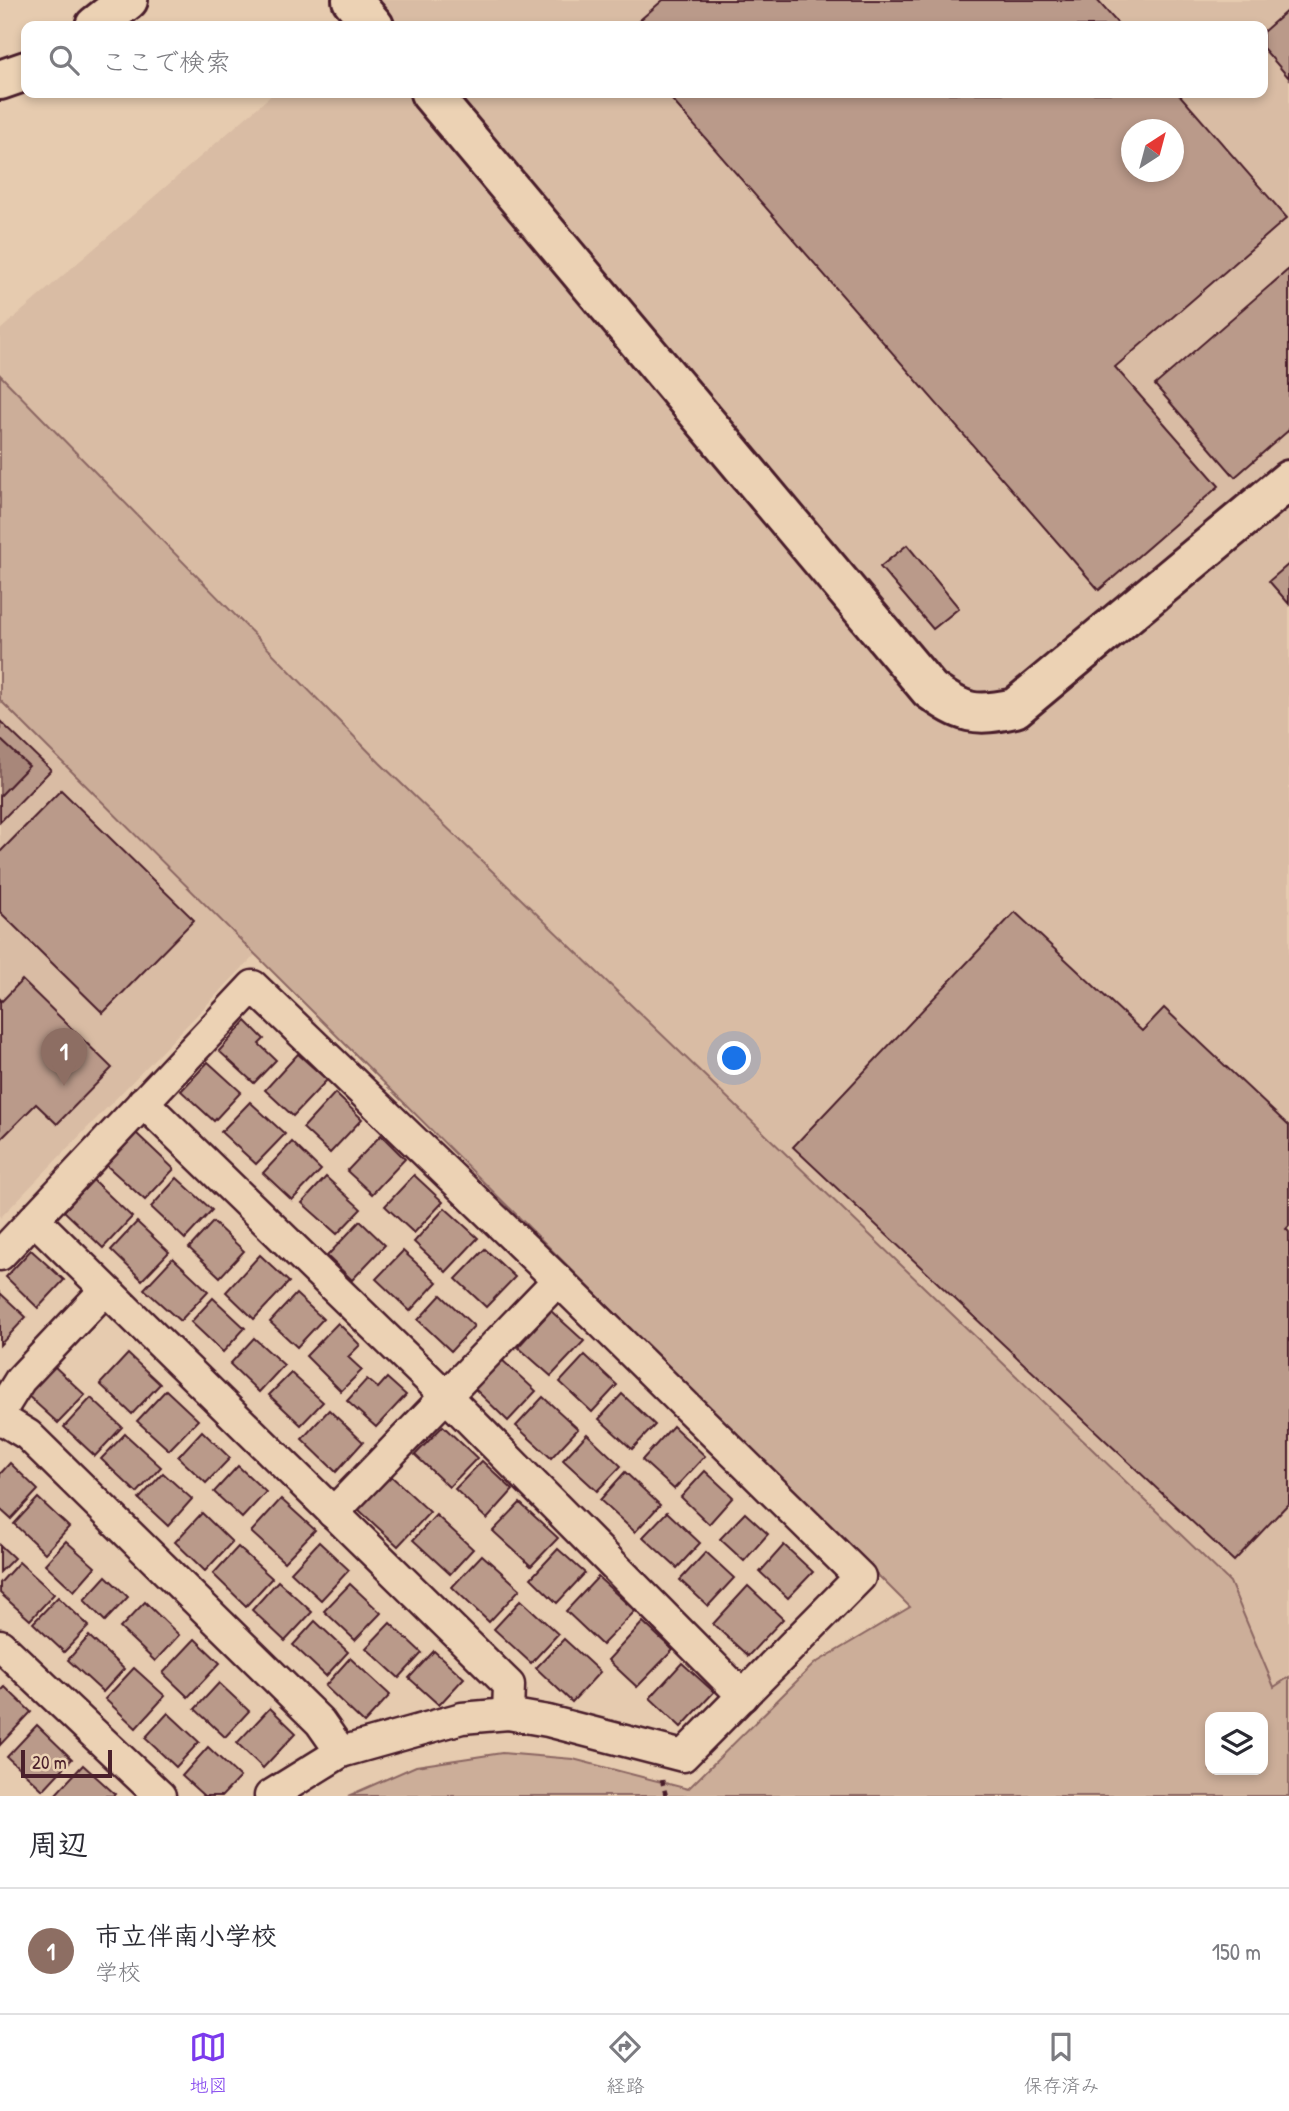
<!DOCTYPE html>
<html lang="ja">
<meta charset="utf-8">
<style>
body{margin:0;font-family:"Patrick Hand","Klee One",sans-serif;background:#f2f2f3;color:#2b2b33}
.controls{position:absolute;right:21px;bottom:21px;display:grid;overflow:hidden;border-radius:14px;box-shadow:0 4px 10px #0003}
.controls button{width:63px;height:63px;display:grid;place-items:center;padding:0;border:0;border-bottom:2px solid #e1e1e2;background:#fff;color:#2b2b33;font:35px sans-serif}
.compass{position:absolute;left:1121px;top:119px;width:63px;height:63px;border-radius:50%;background:#fff;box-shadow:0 4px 10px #0003;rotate:36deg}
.scale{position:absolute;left:21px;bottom:18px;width:91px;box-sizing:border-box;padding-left:7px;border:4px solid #4a1f2b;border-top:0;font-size:19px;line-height:24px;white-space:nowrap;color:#4a1f2b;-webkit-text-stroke:5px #ecd2b4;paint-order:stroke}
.you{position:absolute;left:735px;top:1059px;width:24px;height:24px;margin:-18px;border:5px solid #fff;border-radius:50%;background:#1a73e8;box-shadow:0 0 0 10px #1a73e833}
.badge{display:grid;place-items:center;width:46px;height:46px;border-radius:50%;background:#7c3aed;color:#fff;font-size:23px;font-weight:700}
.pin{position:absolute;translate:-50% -58px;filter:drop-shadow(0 2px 4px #0008)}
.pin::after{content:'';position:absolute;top:37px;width:24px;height:21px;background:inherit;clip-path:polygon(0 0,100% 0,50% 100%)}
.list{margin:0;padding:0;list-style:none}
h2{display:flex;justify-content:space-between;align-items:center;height:91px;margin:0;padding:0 28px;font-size:30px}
h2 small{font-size:23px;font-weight:400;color:#7c7c81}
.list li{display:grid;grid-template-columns:46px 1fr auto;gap:21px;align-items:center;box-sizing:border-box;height:126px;padding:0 28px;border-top:2px solid #e1e1e2}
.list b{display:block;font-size:26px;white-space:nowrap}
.list p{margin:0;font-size:23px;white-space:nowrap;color:#7c7c81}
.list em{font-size:23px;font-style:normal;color:#7c7c81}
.icon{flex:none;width:38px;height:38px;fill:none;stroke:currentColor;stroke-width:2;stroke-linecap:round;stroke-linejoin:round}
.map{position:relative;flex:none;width:1289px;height:1796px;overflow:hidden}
.search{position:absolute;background:#fff;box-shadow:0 4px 10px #0003;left:21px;right:21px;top:21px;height:77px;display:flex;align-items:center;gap:18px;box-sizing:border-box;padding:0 24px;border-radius:14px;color:#7c7c81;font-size:26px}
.sheet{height:217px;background:#fff}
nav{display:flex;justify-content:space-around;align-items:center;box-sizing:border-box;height:98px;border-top:2px solid #e1e1e2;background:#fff;font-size:19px;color:#7c7c81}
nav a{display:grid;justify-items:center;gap:4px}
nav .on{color:#7c3aed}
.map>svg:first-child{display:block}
</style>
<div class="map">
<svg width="1289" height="1796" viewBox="0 0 1289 1796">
<rect width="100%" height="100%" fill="#e6cbaf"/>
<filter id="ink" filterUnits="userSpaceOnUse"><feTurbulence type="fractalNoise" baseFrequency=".0143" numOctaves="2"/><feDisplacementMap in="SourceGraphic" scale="14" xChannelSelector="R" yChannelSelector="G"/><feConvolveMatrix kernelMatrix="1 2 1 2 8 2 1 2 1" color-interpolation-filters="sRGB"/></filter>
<g filter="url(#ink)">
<g fill="#d9bca4" fill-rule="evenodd">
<path d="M381,0H1289V1677L1274,1687L1230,1582L380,763L0,375V330L274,93H1263V26H351ZM1132,130H1174V172H1132Z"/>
<path d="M0,700L256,954L0,1218Z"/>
</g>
<path fill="#ccae99" stroke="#8b6662" stroke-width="2" fill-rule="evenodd" d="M0,375L380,763L1230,1582L1274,1687L1289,1677V1796H348L416,1766L502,1753L573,1759L688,1789L814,1664L910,1607L0,700ZM1210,1717H1263V1770H1210Z"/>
<path fill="#a8877a" stroke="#825d5a" stroke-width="2" d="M0,739L29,766L0,796Z"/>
<g fill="#ba9a8a" stroke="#4a1f2b" stroke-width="2" fill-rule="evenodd">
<path d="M663,0H1097L1120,26H633Z"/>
<path d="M1289,9V78L1263,48V32Z"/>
<path d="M666,93H1178L1287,218L1115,367L1219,486L1099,590ZM1132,130H1174V172H1132Z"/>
<path d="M1289,269V430L1235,477L1155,385Z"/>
<path d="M907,545L959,608L933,629L880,567Z"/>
<path d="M1289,564V604L1269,581Z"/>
<path d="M0,721L51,770L0,822V796L29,766L0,739Z"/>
<path d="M61,790L194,920L103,1013L0,912V852Z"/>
<path d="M1015,912L1142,1031L1164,1008L1289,1126V1226L1286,1229L1289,1232V1503L1234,1561L793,1147Z"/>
<path d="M22,980L112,1068L57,1124L36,1104L0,1140V999L2,1001Z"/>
<path d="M246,1021L264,1039L259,1044L276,1060L254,1083L219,1051Z"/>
<path d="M298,1054L327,1080L293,1116L265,1090Z"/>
<path d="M208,1062L241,1092L214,1121L181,1091Z"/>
<path d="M335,1093L362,1119L330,1153L303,1128Z"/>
<path d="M250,1102L285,1134L256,1164L221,1132Z"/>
<path d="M136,1133L174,1169L145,1200L106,1165Z"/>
<path d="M381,1135L405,1159L372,1194L347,1171Z"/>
<path d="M292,1142L321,1170L292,1200L263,1173Z"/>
<path d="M414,1175L443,1202L414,1233L385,1206Z"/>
<path d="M326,1177L361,1209L337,1234L302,1203Z"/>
<path d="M177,1178L212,1210L185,1239L151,1207Z"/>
<path d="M93,1180L132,1217L103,1248L64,1211Z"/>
<path d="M445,1208L478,1238L446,1272L414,1242Z"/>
<path d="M360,1221L385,1245L352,1280L327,1256Z"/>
<path d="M137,1222L169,1252L142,1280L111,1250Z"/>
<path d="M213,1222L244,1251L220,1277L189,1248Z"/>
<path d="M485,1249L515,1277L486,1307L456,1279Z"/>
<path d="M31,1250L64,1280L38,1308L6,1277Z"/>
<path d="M403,1251L437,1282L410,1311L376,1279Z"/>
<path d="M260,1255L289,1282L254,1319L226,1292Z"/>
<path d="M173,1258L208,1291L180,1321L144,1289Z"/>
<path d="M0,1293L26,1317L0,1345Z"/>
<path d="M296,1294L323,1319L297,1347L270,1322Z"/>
<path d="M441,1295L474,1326L451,1351L418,1320Z"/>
<path d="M213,1298L245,1328L223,1352L191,1322Z"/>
<path d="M551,1311L584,1341L551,1376L518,1347Z"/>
<path d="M338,1323L360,1345L348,1357L362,1370L341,1391L306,1356Z"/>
<path d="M254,1338L284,1365L259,1392L230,1364Z"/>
<path d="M128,1354L160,1384L132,1414L100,1384Z"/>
<path d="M585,1355L617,1385L592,1412L560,1382Z"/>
<path d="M501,1359L536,1391L508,1421L474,1388Z"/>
<path d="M53,1365L85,1395L58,1423L26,1394Z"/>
<path d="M291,1373L323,1402L301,1425L269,1395Z"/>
<path d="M387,1378L406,1395L376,1427L347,1401L367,1379L378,1388Z"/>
<path d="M166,1390L198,1420L169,1450L137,1421Z"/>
<path d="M622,1394L655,1425L632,1449L599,1419Z"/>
<path d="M543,1397L578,1429L551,1458L516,1426Z"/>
<path d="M91,1398L122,1427L95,1456L64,1427Z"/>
<path d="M329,1410L363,1442L336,1472L302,1439Z"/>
<path d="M443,1426L477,1458L449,1487L415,1455Z"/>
<path d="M673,1426L705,1456L674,1489L642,1460Z"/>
<path d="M202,1431L230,1458L206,1483L178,1457Z"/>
<path d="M125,1434L161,1467L137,1493L101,1459Z"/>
<path d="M587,1434L621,1466L597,1491L563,1460Z"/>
<path d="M482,1461L513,1490L487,1519L455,1489Z"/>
<path d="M10,1463L38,1490L11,1519L0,1509V1474Z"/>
<path d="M238,1466L266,1492L242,1518L214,1492Z"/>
<path d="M705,1471L733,1497L709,1524L681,1497Z"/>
<path d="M625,1472L660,1505L635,1532L600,1500Z"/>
<path d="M163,1473L192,1499L168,1526L139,1499Z"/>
<path d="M390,1475L430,1512L398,1546L358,1509Z"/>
<path d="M38,1498L69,1527L45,1553L14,1524Z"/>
<path d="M281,1499L315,1530L284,1562L251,1532Z"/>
<path d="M520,1503L558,1538L531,1566L493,1531Z"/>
<path d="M667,1512L700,1543L677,1568L643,1537Z"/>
<path d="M202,1513L232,1542L205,1571L175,1542Z"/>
<path d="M745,1513L768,1534L744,1561L720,1539Z"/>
<path d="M436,1515L473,1549L450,1574L413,1540Z"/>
<path d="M66,1541L95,1567L74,1591L45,1564Z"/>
<path d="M319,1542L349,1570L321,1600L291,1572Z"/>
<path d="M0,1545L14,1558L0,1572Z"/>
<path d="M784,1545L813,1572L788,1598L760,1572Z"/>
<path d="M238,1547L272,1578L246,1606L213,1574Z"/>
<path d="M558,1549L585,1573L557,1603L531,1578Z"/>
<path d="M706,1552L734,1578L708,1606L680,1580Z"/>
<path d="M482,1555L520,1589L489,1622L452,1587Z"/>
<path d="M19,1562L54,1594L30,1620L0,1593V1583Z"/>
<path d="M106,1576L128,1597L105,1621L84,1600Z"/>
<path d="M598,1577L635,1611L602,1645L566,1611Z"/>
<path d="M278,1581L312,1612L285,1641L252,1610Z"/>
<path d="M350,1584L381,1613L355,1640L324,1611Z"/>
<path d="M748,1586L783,1619L748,1656L713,1624Z"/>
<path d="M58,1597L89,1626L64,1652L33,1623Z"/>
<path d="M521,1600L558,1634L531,1663L494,1629Z"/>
<path d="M145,1602L179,1635L155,1661L120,1628Z"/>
<path d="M315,1621L348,1652L326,1676L293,1645Z"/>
<path d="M643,1622L673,1650L637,1687L608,1660Z"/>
<path d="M390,1623L422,1653L399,1678L366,1648Z"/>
<path d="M89,1636L124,1669L103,1692L68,1660Z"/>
<path d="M195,1639L220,1663L188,1697L163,1673Z"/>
<path d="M564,1639L600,1672L572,1702L536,1668Z"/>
<path d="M434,1651L464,1678L439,1705L409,1678Z"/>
<path d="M350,1658L390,1695L364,1723L325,1686Z"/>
<path d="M682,1663L714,1692L681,1727L650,1698Z"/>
<path d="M134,1668L165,1696L136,1728L105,1699Z"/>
<path d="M219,1683L249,1711L225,1737L195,1709Z"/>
<path d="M5,1687L31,1712L0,1745V1692Z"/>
<path d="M270,1708L296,1733L263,1768L237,1743Z"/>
<path d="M168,1713L199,1742L176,1767L145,1738Z"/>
<path d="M37,1725L72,1759L43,1790L7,1757Z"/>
<path d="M208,1747L240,1777L222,1796H204L182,1776Z"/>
<path d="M83,1765L115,1794L113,1796H54Z"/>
</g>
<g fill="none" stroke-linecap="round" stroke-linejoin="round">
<g stroke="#4a1f2b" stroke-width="35">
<g id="street">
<path d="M143,1102L447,1397L743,1696"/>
<path d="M34,1219L509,1685L508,1714"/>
<path d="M0,1255L253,986L558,1280L860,1577L683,1756L548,1721L508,1714L462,1718L341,1752L270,1796"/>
<path d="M0,1412L20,1380L105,1290"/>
<path d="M0,1418L28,1435L320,1722L341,1752"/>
<path d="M333,1513L558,1280"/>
<path d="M0,1645L160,1796"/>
</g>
</g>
<g stroke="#4a1f2b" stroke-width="44">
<g id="secondary">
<path d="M352,0L374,26"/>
<path d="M95,26L128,0"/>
<path d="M0,80L26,71"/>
<path d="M430,93L930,690C964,714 974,717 1015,708L1289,480"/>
</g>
</g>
<path stroke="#4a1f2b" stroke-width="4.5" stroke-dasharray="5 5" stroke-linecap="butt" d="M662,1780L666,1796"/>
<use href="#street" stroke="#ecd2b4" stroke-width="30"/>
<use href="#secondary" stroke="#ecd2b4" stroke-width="38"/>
</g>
</g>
</svg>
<div class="controls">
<button><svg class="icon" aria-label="layers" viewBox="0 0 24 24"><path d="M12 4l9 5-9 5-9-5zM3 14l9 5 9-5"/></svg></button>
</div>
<svg class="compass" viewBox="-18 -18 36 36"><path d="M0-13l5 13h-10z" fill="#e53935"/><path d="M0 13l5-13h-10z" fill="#7c7c81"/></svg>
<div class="scale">20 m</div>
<div class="you"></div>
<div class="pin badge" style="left:64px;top:1086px;background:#8d6e63">1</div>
<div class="search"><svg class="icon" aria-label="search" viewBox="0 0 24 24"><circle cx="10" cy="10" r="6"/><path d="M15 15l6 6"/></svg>ここで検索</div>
</div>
<section class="sheet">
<h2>周辺<small></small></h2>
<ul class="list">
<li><span class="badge" style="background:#8d6e63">1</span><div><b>市立伴南小学校</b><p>学校</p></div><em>150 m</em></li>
</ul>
</section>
<nav>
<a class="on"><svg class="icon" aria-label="map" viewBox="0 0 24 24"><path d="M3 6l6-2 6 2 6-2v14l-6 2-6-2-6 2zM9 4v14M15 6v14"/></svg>地図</a>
<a><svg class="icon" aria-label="directions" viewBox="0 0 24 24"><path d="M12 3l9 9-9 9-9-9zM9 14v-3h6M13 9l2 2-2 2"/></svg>経路</a>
<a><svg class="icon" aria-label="saved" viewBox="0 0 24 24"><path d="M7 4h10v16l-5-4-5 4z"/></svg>保存済み</a>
</nav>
